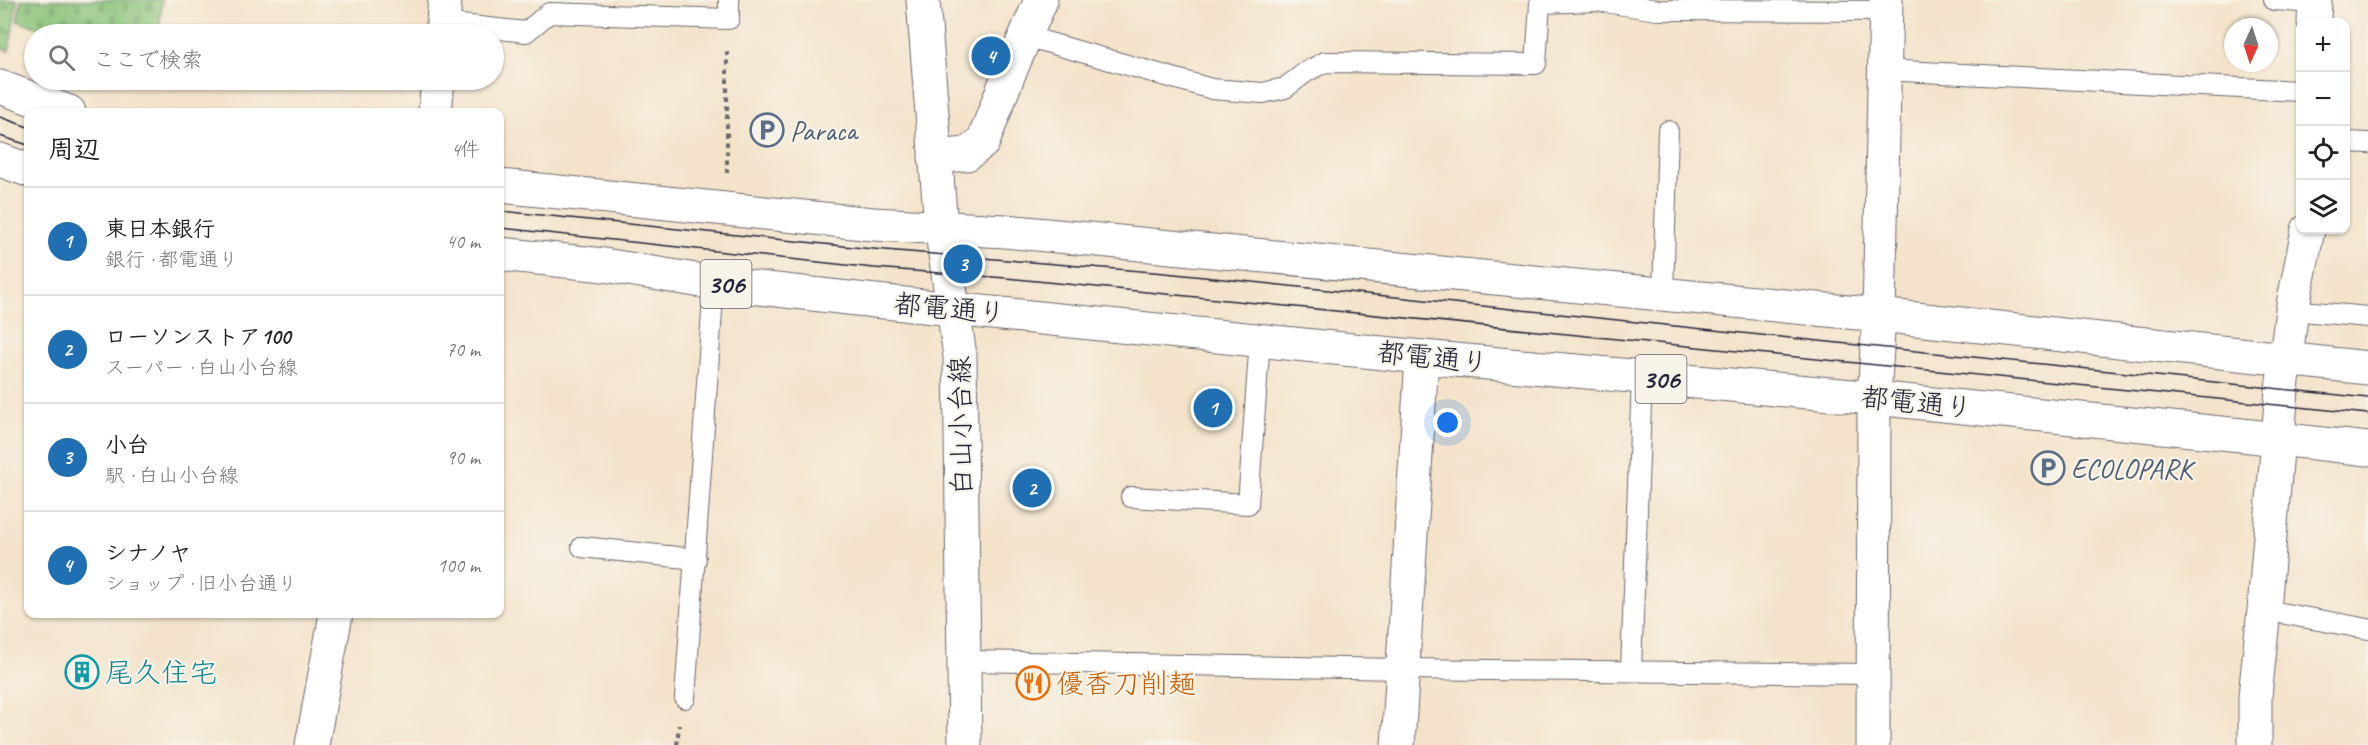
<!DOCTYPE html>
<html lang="ja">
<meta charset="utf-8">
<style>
body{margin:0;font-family:Caveat,"Klee One",sans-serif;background:#f6f6f6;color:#222}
.controls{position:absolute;right:18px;top:18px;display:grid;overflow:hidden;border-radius:12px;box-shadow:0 2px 4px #0004}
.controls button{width:54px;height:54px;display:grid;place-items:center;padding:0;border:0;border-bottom:2px solid #e0e0e0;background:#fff;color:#222;font:30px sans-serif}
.compass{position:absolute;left:2224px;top:18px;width:54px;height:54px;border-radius:50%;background:#fff;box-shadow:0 2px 4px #0004;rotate:183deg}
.you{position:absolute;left:1448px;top:423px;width:21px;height:21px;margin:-15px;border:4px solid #fff;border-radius:50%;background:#1a73e8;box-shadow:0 0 0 9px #1a73e833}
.badge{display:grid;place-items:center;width:39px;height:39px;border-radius:50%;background:#1f6fb2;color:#fff;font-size:20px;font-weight:700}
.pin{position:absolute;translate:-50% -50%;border:3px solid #fff;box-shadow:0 2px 6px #0006}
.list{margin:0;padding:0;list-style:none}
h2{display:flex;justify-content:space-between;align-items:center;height:78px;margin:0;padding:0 24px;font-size:26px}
h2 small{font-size:20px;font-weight:400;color:#767676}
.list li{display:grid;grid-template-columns:39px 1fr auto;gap:18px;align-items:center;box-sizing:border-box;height:108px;padding:0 24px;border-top:2px solid #e0e0e0}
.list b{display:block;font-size:22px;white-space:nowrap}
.list p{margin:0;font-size:20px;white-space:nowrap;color:#767676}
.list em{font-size:20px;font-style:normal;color:#767676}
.icon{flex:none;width:33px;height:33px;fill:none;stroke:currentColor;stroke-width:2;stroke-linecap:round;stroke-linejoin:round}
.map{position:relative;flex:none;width:2368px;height:745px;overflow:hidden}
.search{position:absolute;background:#fff;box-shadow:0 2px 4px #0004;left:24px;top:24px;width:480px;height:66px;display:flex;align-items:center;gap:15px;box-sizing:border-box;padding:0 21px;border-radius:33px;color:#767676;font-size:22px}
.panel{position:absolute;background:#fff;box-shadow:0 2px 4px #0004;left:24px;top:108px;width:480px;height:510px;border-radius:12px}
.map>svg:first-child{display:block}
</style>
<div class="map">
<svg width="2368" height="745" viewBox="0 0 2368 745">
<defs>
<pattern id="cemetery-stones" width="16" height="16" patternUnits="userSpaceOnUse" patternTransform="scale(1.5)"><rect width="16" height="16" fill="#8ac378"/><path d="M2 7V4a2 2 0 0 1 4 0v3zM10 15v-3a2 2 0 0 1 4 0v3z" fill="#77a769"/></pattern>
</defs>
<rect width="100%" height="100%" fill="#f7f3e8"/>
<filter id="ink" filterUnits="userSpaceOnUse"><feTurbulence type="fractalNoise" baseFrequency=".0167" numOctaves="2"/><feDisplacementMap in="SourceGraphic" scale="12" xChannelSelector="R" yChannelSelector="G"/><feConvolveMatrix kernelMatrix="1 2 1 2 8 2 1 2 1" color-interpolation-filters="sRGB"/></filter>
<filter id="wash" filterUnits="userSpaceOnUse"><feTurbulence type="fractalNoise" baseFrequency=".008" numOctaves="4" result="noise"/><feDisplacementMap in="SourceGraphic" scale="24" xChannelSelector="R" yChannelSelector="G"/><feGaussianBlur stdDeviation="1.35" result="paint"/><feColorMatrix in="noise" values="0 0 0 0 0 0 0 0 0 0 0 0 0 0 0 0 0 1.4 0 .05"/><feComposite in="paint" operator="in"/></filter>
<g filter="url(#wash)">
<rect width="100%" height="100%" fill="#f4e3ca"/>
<g fill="url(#cemetery-stones)" stroke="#56725a" stroke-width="1.5">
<path d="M0,0H17L9,51L0,48Z"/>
<path d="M21,0H162L159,34H134V28L80,25L79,34H59L17,21Z"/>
</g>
</g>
<g filter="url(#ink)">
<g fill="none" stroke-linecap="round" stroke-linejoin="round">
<g stroke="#6c666d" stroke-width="22">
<g id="lane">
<path d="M2274,0L2315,3"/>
<path d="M443,23L526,32L549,13L729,19V0"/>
<path d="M1025,36L1212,89L1263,93L1285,88L1306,72L1325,62L1536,64L1540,3L1598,1L1657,10L1886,11"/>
<path d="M1883,70L2300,91"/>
<path d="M2346,142L2368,143"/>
<path d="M1663,294L1668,131"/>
<path d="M2292,310L2368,317"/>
<path d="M1131,497L1248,504L1260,339"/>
<path d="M582,547L696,559"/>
<path d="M2264,610L2368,629"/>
<path d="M964,661L1402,669L1873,674"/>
<path d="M1631,670L1642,378"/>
<path d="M685,698L714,283"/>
</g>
</g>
<g stroke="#6c666d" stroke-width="35">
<g id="street">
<path d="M2314,22L2315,0"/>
<path d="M442,34L445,0"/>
<path d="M435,112L438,80"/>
<path d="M935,157L967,154L983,142L1008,76L1041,0"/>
<path d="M312,745L336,614"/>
<path d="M1398,745L1422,357"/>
<path d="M1873,745L1874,398L1879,315L1886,0"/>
<path d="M2255,745V696L2264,610L2282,389L2292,310L2308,230"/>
</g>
</g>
<g stroke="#6c666d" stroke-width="35">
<path id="secondary" d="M923,0L941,226L960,356L965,745"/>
</g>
<g stroke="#6c666d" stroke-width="35">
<g id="primary">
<path d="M0,87L69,112"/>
<path d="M0,160L28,170"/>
<path d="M500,186L873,224L1005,231L1879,315L2368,368"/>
<path d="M500,254L604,265L714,283L875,301L1422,357L1874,398L2251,436L2368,449"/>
</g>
</g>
<g stroke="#6c666d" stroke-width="4" stroke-dasharray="4.5 4.5" stroke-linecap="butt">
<path d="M727,173V48"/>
<path d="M677,745L679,725"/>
</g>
<use href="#lane" stroke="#fff" stroke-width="20"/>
<use href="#street" stroke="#fff" stroke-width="33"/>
<use href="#secondary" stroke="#fff" stroke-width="33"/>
<use href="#primary" stroke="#fff" stroke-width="33"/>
<g stroke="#22223b" stroke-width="1.5">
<path d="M0,117L28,127"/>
<path d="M0,136L28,145"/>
<path d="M500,211L873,249L1165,273L2368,398"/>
<path d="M500,228L874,268L1006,278L2368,414"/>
</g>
</g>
</g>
<defs>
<g id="parking-ring" transform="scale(1.725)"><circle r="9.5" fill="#f7f3e8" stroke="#5c6f8a" stroke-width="1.5"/><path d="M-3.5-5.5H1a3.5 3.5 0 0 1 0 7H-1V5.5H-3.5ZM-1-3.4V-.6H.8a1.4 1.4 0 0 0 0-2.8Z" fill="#5c6f8a"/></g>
<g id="building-ring" transform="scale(1.725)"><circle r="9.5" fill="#f7f3e8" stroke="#0f9aa8" stroke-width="1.5"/><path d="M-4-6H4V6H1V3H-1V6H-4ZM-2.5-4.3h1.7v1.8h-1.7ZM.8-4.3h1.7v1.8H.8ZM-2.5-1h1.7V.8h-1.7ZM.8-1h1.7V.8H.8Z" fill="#0f9aa8"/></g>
<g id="restaurant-ring" transform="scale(1.725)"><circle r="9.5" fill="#f7f3e8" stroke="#e8710a" stroke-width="1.5"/><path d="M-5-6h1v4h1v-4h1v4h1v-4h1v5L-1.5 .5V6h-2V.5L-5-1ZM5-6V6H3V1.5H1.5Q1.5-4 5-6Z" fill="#e8710a"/></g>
</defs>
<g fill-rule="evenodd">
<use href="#parking-ring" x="767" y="130"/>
<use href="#parking-ring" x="2048" y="468"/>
<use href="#building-ring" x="82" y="672"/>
<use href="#restaurant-ring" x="1033" y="683"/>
</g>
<g text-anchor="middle" stroke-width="4.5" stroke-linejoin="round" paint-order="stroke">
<g fill="#f7f3e8" stroke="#62616f" stroke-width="1.5">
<rect x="700.5" y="260" width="51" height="48" rx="4.5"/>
<rect x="1635.5" y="355" width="51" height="48" rx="4.5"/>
</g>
<g font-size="27" font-weight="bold" fill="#22223b">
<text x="726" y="293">306</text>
<text x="1661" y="388">306</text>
</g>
<g font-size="28" fill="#4e5e75" stroke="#f7f3e8" text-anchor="start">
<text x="790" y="140">Paraca</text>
<text x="2071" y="478">ECOLOPARK</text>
</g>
<g font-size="28" fill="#22223b" stroke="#f7f3e8">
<text transform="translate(950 308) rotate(5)" y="10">都電通り</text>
<text transform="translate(1433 357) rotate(6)" y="10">都電通り</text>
<text transform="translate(1917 402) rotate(6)" y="10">都電通り</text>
<text transform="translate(960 426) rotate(-91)" y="10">白山小台線</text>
</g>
<g font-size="28" fill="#0d838f" stroke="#f7f3e8" text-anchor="start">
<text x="105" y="682">尾久住宅</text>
</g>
<g font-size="28" fill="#c56008" stroke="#f7f3e8" text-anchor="start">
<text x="1056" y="693">優香刀削麺</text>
</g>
</g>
</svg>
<div class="controls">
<button>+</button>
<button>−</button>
<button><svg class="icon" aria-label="locate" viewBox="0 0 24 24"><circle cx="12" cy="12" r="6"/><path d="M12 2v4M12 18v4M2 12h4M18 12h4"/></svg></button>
<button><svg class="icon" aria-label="layers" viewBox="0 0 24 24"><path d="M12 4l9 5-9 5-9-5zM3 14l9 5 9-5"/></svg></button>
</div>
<svg class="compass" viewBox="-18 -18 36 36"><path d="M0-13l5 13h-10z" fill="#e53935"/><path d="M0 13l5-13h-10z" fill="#767676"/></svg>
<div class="you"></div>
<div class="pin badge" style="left:1213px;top:408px">1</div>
<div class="pin badge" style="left:1032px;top:488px">2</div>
<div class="pin badge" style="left:963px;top:264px">3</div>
<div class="pin badge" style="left:991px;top:56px">4</div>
<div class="search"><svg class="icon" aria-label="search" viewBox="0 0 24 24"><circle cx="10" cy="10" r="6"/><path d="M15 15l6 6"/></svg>ここで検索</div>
<section class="panel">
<h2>周辺<small>4件</small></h2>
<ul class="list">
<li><span class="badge">1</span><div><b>東日本銀行</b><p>銀行 · 都電通り</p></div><em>40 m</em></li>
<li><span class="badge">2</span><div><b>ローソンストア100</b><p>スーパー · 白山小台線</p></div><em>70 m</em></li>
<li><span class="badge">3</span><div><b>小台</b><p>駅 · 白山小台線</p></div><em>90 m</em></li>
<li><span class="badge">4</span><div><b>シナノヤ</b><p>ショップ · 旧小台通り</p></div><em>100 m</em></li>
</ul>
</section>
</div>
